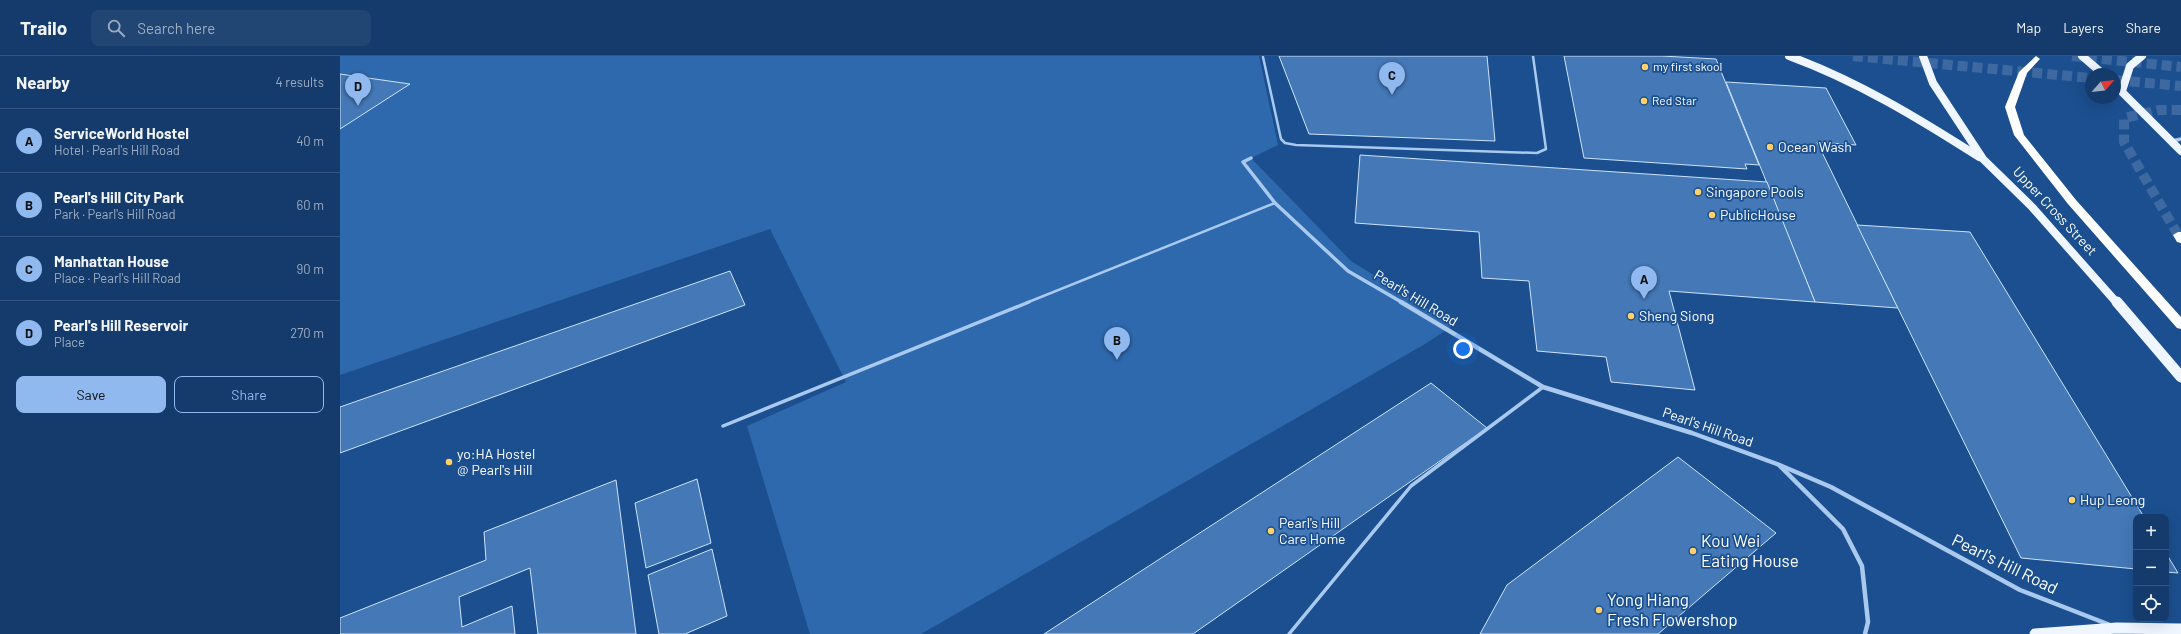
<!DOCTYPE html>
<meta charset="utf-8">
<style>
body{margin:0;font-family:Barlow,sans-serif;background:#214673;color:#f1f3f6}
.controls{position:absolute;right:12px;bottom:12px;display:grid;overflow:hidden;border-radius:8px;box-shadow:0 4px 16px #0002}
.controls button{width:36px;height:36px;display:grid;place-items:center;padding:0;border:0;border-bottom:1px solid #33557e;background:#143b6b;color:#f1f3f6;font:20px sans-serif}
.compass{position:absolute;left:1745px;top:12px;width:36px;height:36px;border-radius:50%;background:#143b6b;box-shadow:0 4px 16px #0002;rotate:63deg}
.you{position:absolute;left:1123px;top:293px;width:14px;height:14px;margin:-10px;border:3px solid #fff;border-radius:50%;background:#1a73e8;box-shadow:0 0 0 6px #1a73e833}
.badge{display:grid;place-items:center;width:26px;height:26px;border-radius:50%;background:#90b9f0;color:#111;font-size:13px;font-weight:700}
.pin{position:absolute;translate:-50% -33px;filter:drop-shadow(0 1px 2px #0008)}
.pin::after{content:'';position:absolute;top:21px;width:14px;height:12px;background:inherit;clip-path:polygon(0 0,100% 0,50% 100%)}
.list{margin:0;padding:0;list-style:none}
h2{display:flex;justify-content:space-between;align-items:center;height:52px;margin:0;padding:0 16px;font-size:17px}
h2 small{font-size:13px;font-weight:400;color:#9dadc1}
.list li{display:grid;grid-template-columns:26px 1fr auto;gap:12px;align-items:center;box-sizing:border-box;height:64px;padding:0 16px;border-top:1px solid #33557e}
.list b{display:block;font-size:15px;white-space:nowrap}
.list p{margin:0;font-size:13px;white-space:nowrap;color:#9dadc1}
.list em{font-size:13px;font-style:normal;color:#9dadc1}
.actions{display:flex;gap:8px;padding:12px 16px}
.actions a{flex:1;padding:9px 0;border:1px solid #90b9f0;border-radius:8px;text-align:center;font-size:14px;color:#90b9f0}
.actions .main{background:#90b9f0;color:#111}
.icon{flex:none;width:22px;height:22px;fill:none;stroke:currentColor;stroke-width:2;stroke-linecap:round;stroke-linejoin:round}
.map{position:relative;flex:none;width:1841px;height:578px;overflow:hidden}
header{display:flex;align-items:center;gap:24px;box-sizing:border-box;height:56px;padding:0 20px;background:#143b6b;border-bottom:1px solid #33557e}
header strong{font-size:19px}
nav{display:flex;gap:22px;margin-inline-start:auto;font-size:14px}
.search{width:280px;height:36px;background:#214673;display:flex;align-items:center;gap:10px;box-sizing:border-box;padding:0 14px;border-radius:8px;color:#9dadc1;font-size:15px}
main{display:flex}
aside{flex:1;background:#143b6b}
.map>svg:first-child{display:block}
</style>
<header>
<strong>Trailo</strong>
<div class="search"><svg class="icon" aria-label="search" viewBox="0 0 24 24"><circle cx="10" cy="10" r="6"/><path d="M15 15l6 6"/></svg>Search here</div>
<nav><a>Map</a><a>Layers</a><a>Share</a></nav>
</header>
<main>
<aside>
<h2>Nearby<small>4 results</small></h2>
<ul class="list">
<li><span class="badge">A</span><div><b>ServiceWorld Hostel</b><p>Hotel · Pearl's Hill Road</p></div><em>40 m</em></li>
<li><span class="badge">B</span><div><b>Pearl's Hill City Park</b><p>Park · Pearl's Hill Road</p></div><em>60 m</em></li>
<li><span class="badge">C</span><div><b>Manhattan House</b><p>Place · Pearl's Hill Road</p></div><em>90 m</em></li>
<li><span class="badge">D</span><div><b>Pearl's Hill Reservoir</b><p>Place</p></div><em>270 m</em></li>
</ul>
<div class="actions"><a class="main">Save</a><a>Share</a></div>
</aside>
<div class="map">
<svg width="1841" height="578" viewBox="0 0 1841 578">
<rect width="100%" height="100%" fill="#1b4f8f"/>
<path fill="#2e69ad" d="M0,0H919L938,89L911,102L1011,205L1114,269L1085,288L581,578H470L407,370L506,326L430,173L0,319Z"/>
<g fill="#4478b7" stroke="#cfe3fa">
<path d="M939,0H1147L1155,85L969,78Z"/>
<path d="M1224,0H1322L1376,3L1419,109L1405,108L1407,113L1244,102Z"/>
<path d="M0,18L70,28L0,73Z"/>
<path d="M1386,26L1486,32L1516,89L1477,86L1558,252L1475,246Z"/>
<path d="M1020,99L1427,126L1475,246L1329,235L1355,334L1271,326L1266,301L1197,295L1189,225L1142,222L1139,176L1015,167Z"/>
<path d="M1517,169L1630,176L1804,461H1796V513L1681,502Z"/>
<path d="M390,215L405,249L0,397V351Z"/>
<path d="M1091,327L1147,372L853,578H704Z"/>
<path d="M1338,401L1436,477L1318,578H1140L1167,529Z"/>
<path d="M357,423L371,487L306,512L295,447Z"/>
<path d="M276,424L296,578H198L190,512L119,541L122,571L172,550L175,578H0V562L146,504L144,476Z"/>
<path d="M372,493L387,560L345,578H319L308,519Z"/>
<path d="M1826,497L1838,517L1826,516Z"/>
</g>
<g fill="none" stroke-linecap="round" stroke-linejoin="round">
<g stroke="#3d69a0" stroke-width="10" stroke-dasharray="10 5" stroke-linecap="butt">
<path d="M1513,0L1751,22"/>
<path d="M1732,0L1841,11"/>
<path d="M1775,24L1841,30"/>
<path d="M1838,179L1784,86V62L1820,54H1841"/>
</g>
<g stroke="#a9c9ee" stroke-width="2.5">
<path d="M923,1L941,83L945,87L956,89L1197,97L1206,93L1193,0"/>
<path d="M686,247L935,147"/>
</g>
<g stroke="#a9c9ee" stroke-width="3.5">
<path d="M383,370L689,246"/>
<path d="M949,578L1071,430L1203,331"/>
</g>
<g stroke="#a9c9ee" stroke-width="3.5">
<path d="M1832,85L1841,83"/>
<path d="M911,102L903,106L935,147L1008,215L1063,247"/>
</g>
<g stroke="#a9c9ee" stroke-width="4.5">
<path d="M1061,246L1203,331L1352,377L1437,408L1491,431L1680,534L1770,569"/>
<path d="M1440,410L1503,473L1522,510L1528,566L1525,578"/>
</g>
<g stroke="#f0f6ff" stroke-width="8">
<path d="M1449,0C1517,25 1578,62 1639,101"/>
<path d="M1583,0L1593,27L1643,103L1692,151L1777,247"/>
<path d="M1742,0L1763,18"/>
<path d="M1775,29L1841,95"/>
<path d="M1782,35L1790,10L1802,0"/>
</g>
<g stroke="#f0f6ff" stroke-width="11">
<path d="M1777,246L1841,321"/>
<path d="M1695,578L1777,572L1841,573"/>
</g>
<g fill="#fff" fill-rule="evenodd">
<path d="M1696,0L1700,3L1687,17L1675,51L1684,79L1736,144L1841,261V273L1837,272L1728,148L1674,79L1665,51L1679,16Z"/>
<path d="M1838,176H1841V187L1837,186L1833,179Z"/>
</g>
</g>
<g fill="#ffd166" stroke="#1b4f8f" stroke-width="1.5">
<circle cx="1305" cy="11" r="4"/>
<circle cx="1304" cy="45" r="4"/>
<circle cx="1430" cy="91" r="4"/>
<circle cx="1358" cy="136" r="4"/>
<circle cx="1372" cy="159" r="4"/>
<circle cx="1291" cy="260" r="4"/>
<circle cx="109" cy="406" r="4"/>
<circle cx="1732" cy="444" r="4"/>
<circle cx="931" cy="475" r="4"/>
<circle cx="1353" cy="495" r="4"/>
<circle cx="1259" cy="554" r="4"/>
</g>
<g text-anchor="middle" stroke-width="3.5" stroke-linejoin="round" paint-order="stroke">
<g font-size="12" fill="#fff" stroke="#1b4f8f" text-anchor="start">
<text x="1313" y="15">my first skool</text>
<text x="1312" y="49">Red Star</text>
</g>
<g font-size="14" fill="#fff" stroke="#1b4f8f" text-anchor="start">
<text x="1438" y="96">Ocean Wash</text>
<text x="1366" y="141">Singapore Pools</text>
<text x="1380" y="164">PublicHouse</text>
<text x="1299" y="265">Sheng Siong</text>
<text x="117" y="403">yo:HA Hostel<tspan x="117" dy="16">@ Pearl's Hill</tspan></text>
<text x="1740" y="449">Hup Leong</text>
<text x="939" y="472">Pearl's Hill<tspan x="939" dy="16">Care Home</tspan></text>
</g>
<g font-size="14" fill="#fff" stroke="#1b4f8f">
<text transform="translate(1715 155) rotate(47)" y="5">Upper Cross Street</text>
<text transform="translate(1076 242) rotate(31)" y="5">Pearl's Hill Road</text>
<text transform="translate(1368 371) rotate(19)" y="5">Pearl's Hill Road</text>
</g>
<g font-size="17" fill="#fff" stroke="#1b4f8f" text-anchor="start">
<text x="1361" y="491">Kou Wei<tspan x="1361" dy="20">Eating House</tspan></text>
<text x="1267" y="550">Yong Hiang<tspan x="1267" dy="20">Fresh Flowershop</tspan></text>
</g>
<g font-size="17" fill="#fff" stroke="#1b4f8f">
<text transform="translate(1665 508) rotate(26)" y="6">Pearl's Hill Road</text>
</g>
</g>
</svg>
<div class="controls">
<button>+</button>
<button>−</button>
<button><svg class="icon" aria-label="locate" viewBox="0 0 24 24"><circle cx="12" cy="12" r="6"/><path d="M12 2v4M12 18v4M2 12h4M18 12h4"/></svg></button>
</div>
<svg class="compass" viewBox="-18 -18 36 36"><path d="M0-13l5 13h-10z" fill="#e53935"/><path d="M0 13l5-13h-10z" fill="#9dadc1"/></svg>
<div class="you"></div>
<div class="pin badge" style="left:1304px;top:243px">A</div>
<div class="pin badge" style="left:777px;top:304px">B</div>
<div class="pin badge" style="left:1052px;top:39px">C</div>
<div class="pin badge" style="left:18px;top:50px">D</div>
</div>
</main>
